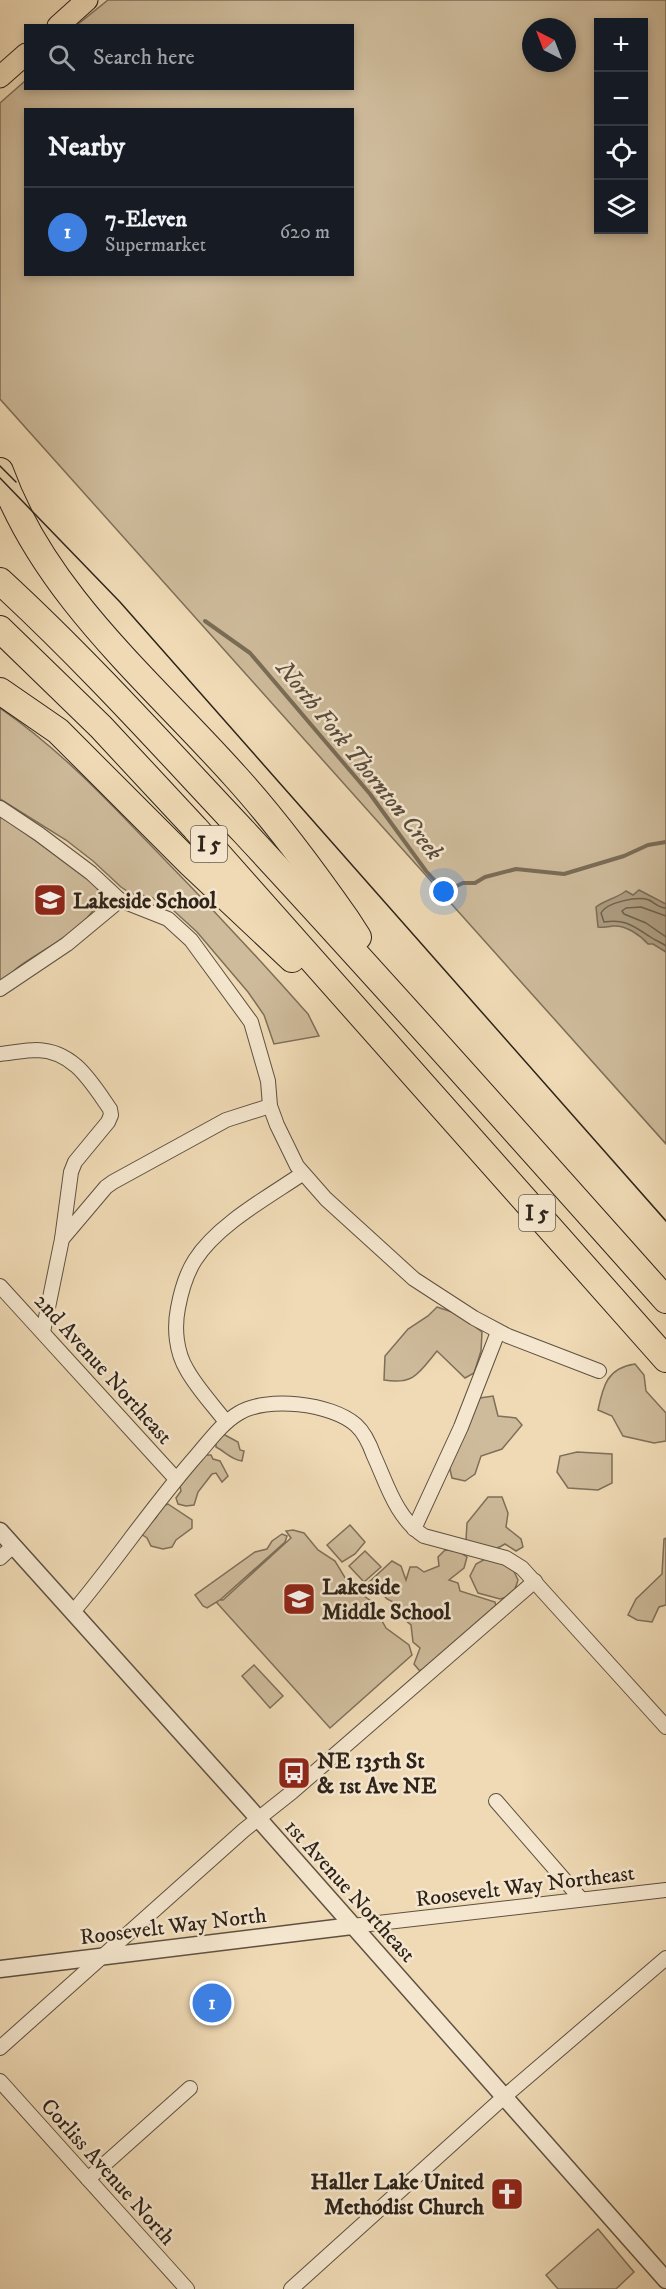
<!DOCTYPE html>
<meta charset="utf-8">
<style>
body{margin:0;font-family:"IM FELL DW Pica",serif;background:#242831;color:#f1f3f6}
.controls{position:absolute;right:18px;top:18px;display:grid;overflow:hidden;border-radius:0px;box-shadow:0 3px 9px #0003}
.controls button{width:54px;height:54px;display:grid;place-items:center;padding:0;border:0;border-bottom:2px solid #363941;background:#171b24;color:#f1f3f6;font:30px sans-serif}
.compass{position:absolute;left:522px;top:18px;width:54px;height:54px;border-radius:50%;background:#171b24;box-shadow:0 3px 9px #0003;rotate:318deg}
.you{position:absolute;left:444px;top:892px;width:21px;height:21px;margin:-15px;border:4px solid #fff;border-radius:50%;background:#1a73e8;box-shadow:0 0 0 9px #1a73e833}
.badge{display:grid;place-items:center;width:39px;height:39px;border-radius:50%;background:#c59692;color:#fff;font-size:20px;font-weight:700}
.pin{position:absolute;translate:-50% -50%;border:3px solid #fff;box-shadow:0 2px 6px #0006}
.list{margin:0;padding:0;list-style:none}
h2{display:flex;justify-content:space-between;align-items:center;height:78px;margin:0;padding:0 24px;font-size:26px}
h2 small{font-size:20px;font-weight:400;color:#9ea1a6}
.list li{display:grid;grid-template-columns:39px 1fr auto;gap:18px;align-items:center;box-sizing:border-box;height:90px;padding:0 24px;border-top:2px solid #363941}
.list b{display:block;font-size:22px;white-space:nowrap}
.list p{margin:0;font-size:20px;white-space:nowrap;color:#9ea1a6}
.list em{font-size:20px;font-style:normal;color:#9ea1a6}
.icon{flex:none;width:33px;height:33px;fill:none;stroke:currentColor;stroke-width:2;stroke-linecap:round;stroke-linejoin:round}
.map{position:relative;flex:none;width:666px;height:2289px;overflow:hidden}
.search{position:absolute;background:#171b24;box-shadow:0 3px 9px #0003;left:24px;top:24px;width:330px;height:66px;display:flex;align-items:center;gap:15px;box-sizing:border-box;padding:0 21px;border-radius:0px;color:#9ea1a6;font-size:22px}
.panel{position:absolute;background:#171b24;box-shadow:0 3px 9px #0003;left:24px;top:108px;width:330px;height:168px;border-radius:0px}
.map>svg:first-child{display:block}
</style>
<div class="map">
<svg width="666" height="2289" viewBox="0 0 666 2289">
<rect width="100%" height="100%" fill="#efdab5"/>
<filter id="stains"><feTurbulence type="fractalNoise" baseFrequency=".00333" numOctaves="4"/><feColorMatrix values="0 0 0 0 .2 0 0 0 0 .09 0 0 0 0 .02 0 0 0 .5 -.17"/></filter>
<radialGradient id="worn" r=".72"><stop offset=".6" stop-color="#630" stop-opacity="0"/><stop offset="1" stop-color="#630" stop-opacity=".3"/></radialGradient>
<g fill="#cebb9b" stroke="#7e6f5a" stroke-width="1.5" fill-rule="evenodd">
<path d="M108,0H666V1144L0,399V103L25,81L26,88H352V26L77,25ZM598,22H644V230H598ZM531,27H567V63H531ZM26,110H352V274H26Z"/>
<path d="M0,708C51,743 94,786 136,830C195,890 252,951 308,1014L319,1036L274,1044L264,1015L248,992L197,932L173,910L151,897L130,893L121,887L93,861L66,840L0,799Z"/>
<path d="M0,817L16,826L86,878L96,885L100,896C90,930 43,948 17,968C11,973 6,979 0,985Z"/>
<path d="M437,1307L458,1314L482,1332L481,1351L474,1373L465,1378L437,1351C419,1373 414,1385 384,1380L385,1356L408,1329L428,1316Z"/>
<path d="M635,1364L644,1375L646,1391L666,1413V1441L654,1443L623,1436L612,1416L598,1410C603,1386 607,1368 635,1364Z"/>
<path d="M493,1396L498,1416L516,1418L522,1425L502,1449L481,1456L475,1474L465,1481L452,1478L448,1461L480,1398Z"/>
<path d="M223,1434L238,1442L240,1450L244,1451L242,1461C230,1459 226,1452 216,1447V1438Z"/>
<path d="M577,1452L612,1454V1483L598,1490L568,1488L557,1472L560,1456Z"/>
<path d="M205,1455H211L213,1459L220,1461L228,1476L222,1482L216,1473L212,1474L198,1492L194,1505L186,1506L178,1504L176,1498L181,1491L180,1486Z"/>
<path d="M488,1497H502L508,1513L506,1527L521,1539L523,1547L516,1551L505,1544C489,1554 481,1550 466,1540L467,1523Z"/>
<path d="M168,1504L192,1520V1528L176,1540L172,1547L163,1549L151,1546L147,1538L141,1534L143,1527C153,1523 159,1517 160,1507Z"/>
<path d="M350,1525L365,1542L355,1554L342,1562L327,1545Z"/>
<path d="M293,1530L304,1533L318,1550L335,1561L350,1586L371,1601L386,1628L409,1645L412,1655L330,1728L217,1603L218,1601L207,1608L203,1606L195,1595L255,1552L267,1549L272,1541L282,1534L287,1536L285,1542L220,1600H223L291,1538L286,1531Z"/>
<path d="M666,1538V1605L659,1607L652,1622L637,1620L628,1615L636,1599L662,1574L664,1539Z"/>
<path d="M445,1550L458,1551L467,1557L464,1568L449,1580L458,1583L460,1591L495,1602L497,1610L425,1671L419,1670L414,1664L420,1648L413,1642L411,1625L399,1615L395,1603L387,1599L375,1586L368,1591L369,1582L392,1561L401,1566L406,1580L410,1567H417L424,1572L439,1566L438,1557Z"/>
<path d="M365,1551L381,1567L364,1582L349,1566Z"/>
<path d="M489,1557L511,1565L518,1580L513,1595L500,1599L478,1593L470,1576L476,1564Z"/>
<path d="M254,1665L283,1696L270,1708L242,1676Z"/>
<path d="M598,2229L634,2272L616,2289H558L546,2275Z"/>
</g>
<path fill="#ad9c80" stroke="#7a6c57" stroke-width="1.5" d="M639,890L666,904V952L653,944H648C640,935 626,925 613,926C607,927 604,928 598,927L596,907C605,900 617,898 626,891L633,895Z"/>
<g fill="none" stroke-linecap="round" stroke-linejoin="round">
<g stroke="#6e604d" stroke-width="1.5">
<path d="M666,908C659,908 655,903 649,900C638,896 607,902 601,913L604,922C625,919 632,925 649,936C654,940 661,942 666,946"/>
<path d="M666,916L641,907L626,908L622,911L624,914L646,923L666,937"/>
</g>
<path stroke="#7a6c57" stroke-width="4" d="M205,621L250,653L370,794L426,871L447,894L450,889L463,883H475L485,877L516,869L564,874L624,856L648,845L666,842"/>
<g stroke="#5e5141" stroke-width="16">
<g id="minor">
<path d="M0,808L39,834L91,873L120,900L168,919L191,940L251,1022L268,1081L270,1106L277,1125L297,1166L326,1199L414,1279L474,1318L508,1336L599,1371"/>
<path d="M0,989L67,944L120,900"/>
<path d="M0,1054C12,1053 25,1050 37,1050C74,1051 91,1082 110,1109L111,1115L108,1122L75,1162L71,1172L62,1239"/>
<path d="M0,1286L176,1479"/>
<path d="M43,1332L62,1239L106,1187L113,1182L226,1120L270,1106"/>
<path d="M226,1422C213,1405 197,1388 187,1370C176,1352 174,1328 178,1308C181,1292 186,1274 195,1260C217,1225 268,1197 302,1174"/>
<path d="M414,1529L461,1427L498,1332"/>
<path d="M0,1558L13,1546"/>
<path d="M73,1612C116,1561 153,1505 197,1455C210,1440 222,1423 239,1413C267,1396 331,1403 356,1425C365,1433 370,1445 374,1456C387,1484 396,1518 424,1536L506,1558L522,1568L666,1727"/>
<path d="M496,1801L581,1899"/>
<path d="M352,1926L666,1890"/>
<path d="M0,2048L244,1830L292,1792L535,1581"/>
<path d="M0,2081L187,2289"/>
<path d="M88,2179L190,2088"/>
<path d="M291,2289L504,2097L666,1958"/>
</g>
</g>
<g stroke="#5e5141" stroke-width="19">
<g id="tertiary">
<path d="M0,1531L249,1808L666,2280"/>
<path d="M0,1969L352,1926"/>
</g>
</g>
<g stroke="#2e231a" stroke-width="23">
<g id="primary">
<path d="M58,26L87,0"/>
<path d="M0,77L26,54"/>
</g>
</g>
<g stroke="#2e231a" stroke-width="28">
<g id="motorway">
<path d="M0,471C44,594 150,681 235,776C276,821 312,870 347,920L358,937"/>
<path d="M0,581C86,660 164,747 244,832C387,986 526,1143 666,1300"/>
<path d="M0,629L101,727L195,828L666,1359"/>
<path d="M0,691L58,731L191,864L292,959"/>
</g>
</g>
<use href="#minor" stroke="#f5e7cf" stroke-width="14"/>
<use href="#tertiary" stroke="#f5e7cf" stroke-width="16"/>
<use href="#primary" stroke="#efdab5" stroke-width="21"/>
<use href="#motorway" stroke="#efdab5" stroke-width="26"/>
<g stroke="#2e231a" stroke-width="1.5">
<path d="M0,466L16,482"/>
<path d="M0,478L120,602L666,1221"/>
</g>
</g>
<defs>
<g id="school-square" transform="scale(1.725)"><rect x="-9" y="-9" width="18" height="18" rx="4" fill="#8f2418" stroke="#f5e7cf"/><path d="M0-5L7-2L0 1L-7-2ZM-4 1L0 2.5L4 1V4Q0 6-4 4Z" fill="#fff"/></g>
<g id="bus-square" transform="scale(1.725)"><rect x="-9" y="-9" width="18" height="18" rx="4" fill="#8f2418" stroke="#f5e7cf"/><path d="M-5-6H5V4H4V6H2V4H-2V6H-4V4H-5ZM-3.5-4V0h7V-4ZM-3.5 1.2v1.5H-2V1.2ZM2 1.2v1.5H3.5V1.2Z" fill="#fff"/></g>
<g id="church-square" transform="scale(1.725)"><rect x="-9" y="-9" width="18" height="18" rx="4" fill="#8f2418" stroke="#f5e7cf"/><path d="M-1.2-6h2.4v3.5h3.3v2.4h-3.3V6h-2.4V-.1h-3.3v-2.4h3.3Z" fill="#fff"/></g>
</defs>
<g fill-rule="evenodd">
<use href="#school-square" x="50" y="900"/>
<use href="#school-square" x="299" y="1599"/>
<use href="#bus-square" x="294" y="1773"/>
<use href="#church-square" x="507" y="2194"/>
</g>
<g text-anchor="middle" stroke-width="5" stroke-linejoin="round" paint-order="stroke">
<g fill="#f5e7cf" stroke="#6a5e50" stroke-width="1.5">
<rect x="191" y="826" width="36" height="36" rx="4.5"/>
<rect x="519" y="1195" width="36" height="36" rx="4.5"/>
</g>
<g font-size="21" font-weight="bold" fill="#2e231a">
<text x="209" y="851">I 5</text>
<text x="537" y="1220">I 5</text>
</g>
<g font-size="22" font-weight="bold" fill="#2e231a" stroke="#f5e7cf" text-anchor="start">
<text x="73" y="908">Lakeside School</text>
<text x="322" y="1594">Lakeside<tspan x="322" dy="25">Middle School</tspan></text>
<text x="317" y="1768">NE 135th St<tspan x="317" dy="25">&amp; 1st Ave NE</tspan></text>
<text x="484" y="2189" text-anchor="end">Haller Lake United<tspan x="484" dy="25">Methodist Church</tspan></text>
</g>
<g font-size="22" fill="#2e231a" stroke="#f5e7cf">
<text transform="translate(104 1368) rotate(48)" y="8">2nd Avenue Northeast</text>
<text transform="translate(525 1885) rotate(-7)" y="8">Roosevelt Way Northeast</text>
<text transform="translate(351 1890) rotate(48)" y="8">1st Avenue Northeast</text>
<text transform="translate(173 1925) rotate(-7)" y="8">Roosevelt Way North</text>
<text transform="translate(109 2171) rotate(48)" y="8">Corliss Avenue North</text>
</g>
<g font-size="24" font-style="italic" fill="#5a4d3e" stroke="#f5e7cf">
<text transform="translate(360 760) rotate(51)" y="8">North Fork Thornton Creek</text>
</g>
</g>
<rect width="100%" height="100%" filter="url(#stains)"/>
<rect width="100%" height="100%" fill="url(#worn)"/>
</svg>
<div class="controls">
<button>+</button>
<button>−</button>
<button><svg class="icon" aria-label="locate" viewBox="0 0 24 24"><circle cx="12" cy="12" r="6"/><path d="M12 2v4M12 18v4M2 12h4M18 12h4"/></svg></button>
<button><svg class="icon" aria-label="layers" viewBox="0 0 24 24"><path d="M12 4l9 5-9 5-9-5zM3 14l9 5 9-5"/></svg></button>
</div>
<svg class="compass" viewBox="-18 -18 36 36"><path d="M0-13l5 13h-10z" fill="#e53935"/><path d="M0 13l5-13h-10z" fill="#9ea1a6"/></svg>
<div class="you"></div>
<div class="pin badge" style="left:212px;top:2003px;background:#3f7fe0">1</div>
<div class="search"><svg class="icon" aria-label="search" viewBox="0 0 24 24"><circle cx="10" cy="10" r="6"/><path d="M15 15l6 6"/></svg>Search here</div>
<section class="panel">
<h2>Nearby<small></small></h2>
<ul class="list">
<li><span class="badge" style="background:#3f7fe0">1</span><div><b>7-Eleven</b><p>Supermarket</p></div><em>620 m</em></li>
</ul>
</section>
</div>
